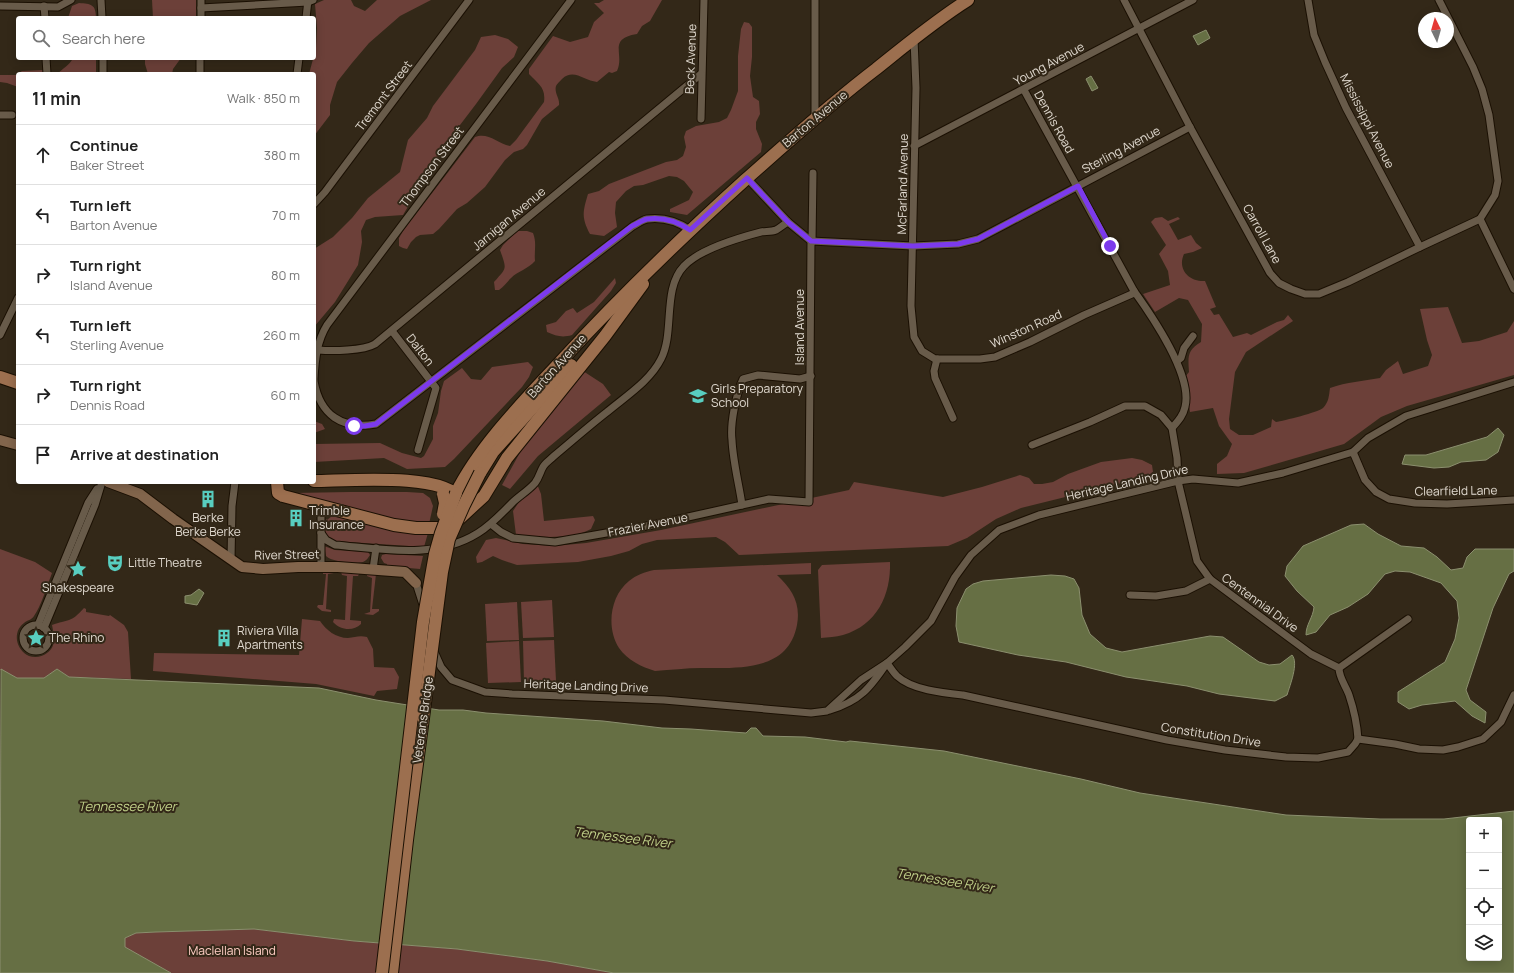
<!DOCTYPE html>
<meta charset="utf-8">
<style>
body{margin:0;font-family:Manrope,sans-serif;background:#f6f6f6;color:#222}
.controls{position:absolute;right:12px;bottom:12px;display:grid;overflow:hidden;border-radius:4px;box-shadow:0 2px 10px #0003}
.controls button{width:36px;height:36px;display:grid;place-items:center;padding:0;border:0;border-bottom:1px solid #e0e0e0;background:#fff;color:#222;font:20px sans-serif}
.compass{position:absolute;left:1418px;top:12px;width:36px;height:36px;border-radius:50%;background:#fff;box-shadow:0 2px 10px #0003;rotate:355deg}
.stop{position:absolute;width:12px;height:12px;margin:-9px;border:3px solid #7c3aed;border-radius:50%;background:#fff}
.stop.end{background:#7c3aed;border-color:#fff;box-shadow:0 1px 4px #0008}
.list{margin:0;padding:0;list-style:none}
h2{display:flex;justify-content:space-between;align-items:center;height:52px;margin:0;padding:0 16px;font-size:17px}
h2 small{font-size:13px;font-weight:400;color:#767676}
.list li{display:grid;grid-template-columns:26px 1fr auto;gap:12px;align-items:center;box-sizing:border-box;height:60px;padding:0 16px;border-top:1px solid #e0e0e0}
.list b{display:block;font-size:15px;white-space:nowrap}
.list p{margin:0;font-size:13px;white-space:nowrap;color:#767676}
.list em{font-size:13px;font-style:normal;color:#767676}
.icon{flex:none;width:22px;height:22px;fill:none;stroke:currentColor;stroke-width:2;stroke-linecap:round;stroke-linejoin:round}
.map{position:relative;flex:none;width:1514px;height:973px;overflow:hidden}
.search{position:absolute;background:#fff;box-shadow:0 2px 10px #0003;left:16px;top:16px;width:300px;height:44px;display:flex;align-items:center;gap:10px;box-sizing:border-box;padding:0 14px;border-radius:4px;color:#767676;font-size:15px}
.panel{position:absolute;background:#fff;box-shadow:0 2px 10px #0003;left:16px;top:72px;width:300px;height:412px;border-radius:4px}
.map>svg:first-child{display:block}
</style>
<div class="map">
<svg width="1514" height="973" viewBox="0 0 1514 973">
<rect width="100%" height="100%" fill="#332818"/>
<g fill="#6c4039">
<path d="M152,0H196V18H153Z"/>
<path d="M324,0H351L354,6L365,11L377,0H431L400,16L369,43L352,63L337,82L330,105V115L314,136V74H309L316,48L317,28L315,4Z"/>
<path d="M604,0H662L650,21L642,26L637,34C607,39 625,54 617,71L612,73L609,72L597,82C584,81 574,68 562,79C560,81 557,84 556,86C554,93 560,98 559,105L542,119L527,145L523,149L514,152L505,160L485,187L467,203L457,209L439,229L433,234L420,235L416,237L411,242L407,249L403,248L399,246V238L403,231L475,137C488,132 497,143 510,146L516,140L544,102C546,87 538,84 529,74V69L553,36L570,42L588,37L594,22L604,13L594,3H599Z"/>
<path d="M79,3C91,4 96,4 96,18H68L72,6Z"/>
<path d="M744,22L749,23L752,27V57L750,76L753,97L759,101L760,114L756,122V129L762,144L761,152L687,215L670,212V209L689,200L693,192L684,181L677,177L669,176L643,185L634,186L626,191L616,202L615,213L617,227L604,236L590,234C581,217 583,211 588,194L599,191L609,184L666,162L677,160L683,156L686,147L684,137L686,131L696,126L719,122L727,118L731,110L738,91V56L741,29Z"/>
<path d="M495,35L508,39L518,47L514,57L502,68L476,104L444,146L403,215L375,217L366,220L361,231L362,242L358,265L335,302L314,327V249L333,237L352,218L368,198L400,172L408,140L427,118L433,106L475,50L481,37Z"/>
<path d="M73,58H96V74H57C62,69 70,65 73,58Z"/>
<path d="M145,58H181L173,69L172,74H148L145,64Z"/>
<path d="M43,70V74H18V87L7,83L0,82V75H16L22,71Z"/>
<path d="M1162,217L1168,221L1178,217L1180,219L1169,224L1178,240L1191,235L1196,243L1202,248L1193,252L1184,254C1177,269 1189,282 1205,281L1216,307L1210,309L1214,315L1219,314L1233,337L1247,333L1251,335L1277,322L1284,320L1288,315L1293,321L1246,352L1235,372L1229,419L1230,429L1239,435H1253L1271,427L1272,419L1276,422C1283,421 1319,412 1323,408C1329,402 1329,395 1330,388C1347,382 1363,381 1380,378L1386,370L1398,361L1403,374L1428,366L1432,355L1427,340L1420,309L1448,307L1462,343L1479,341L1507,332L1514,321V375L1407,406L1381,417L1344,444L1244,473L1217,474V464L1227,456L1232,444L1219,426L1213,408L1190,412L1185,377L1189,372C1188,357 1187,350 1201,342L1202,324L1188,300L1179,298L1155,312L1143,294L1170,285L1168,271L1159,254L1166,245L1151,222L1155,218Z"/>
<path d="M517,231H527L533,233C537,243 534,251 535,261C528,269 518,271 511,278C507,282 504,287 499,290H495L494,282C507,267 507,270 500,250L503,245Z"/>
<path d="M615,278L616,283L611,291L572,335C562,338 556,336 547,332L546,325L556,322L566,311L573,308L577,313L594,302Z"/>
<path d="M528,362L533,367L529,377L522,387L454,459L445,467L407,469L384,458L314,462V444L380,443L402,453L421,458L424,456L433,439V426L438,413L441,391L444,381L462,368L471,379L481,380L492,367Z"/>
<path d="M583,371L603,384L611,395L538,456L510,489L502,485L523,447Z"/>
<path d="M314,421L322,424L325,429L314,433Z"/>
<path d="M1132,458L1142,460L1152,465L1153,472L1146,477L1021,508L996,519L967,538L948,546L739,555L725,542L716,537L657,540L642,544L629,551L611,556L578,562L517,565L502,560L493,556L482,562L477,563L476,557L486,540L496,538L523,544L554,546L586,543L661,530L849,490L854,482L943,497L982,487L1020,475L1029,478L1034,484H1042L1053,482L1068,474L1101,462Z"/>
<path d="M537,484L541,494L544,521L593,516L595,520L591,529C572,540 538,537 516,535L513,511L519,502Z"/>
<path d="M350,492H407L423,493L430,498L433,506L429,524L403,522L293,493Z"/>
<path d="M332,516H338L428,533L424,547L334,541L329,539L323,530L326,519L327,520Z"/>
<path d="M324,546L335,550L368,552L370,555C368,558 367,560 363,562C356,564 331,562 326,556Z"/>
<path d="M0,549L35,562L52,573C47,586 41,606 34,616C32,620 27,620 24,623C12,632 16,650 29,656C35,658 42,657 47,653C57,646 54,636 52,625C68,619 71,623 84,608L86,609V612L109,616L110,615L124,625L128,632L131,679L69,677L57,669L44,678H17L0,670Z"/>
<path d="M386,554L423,556L420,569L387,566V564L384,563L381,558L382,555Z"/>
<path d="M890,562C891,595 877,625 843,635C836,637 828,637 821,638L818,570L822,565Z"/>
<path d="M811,563V574L777,575C792,589 801,603 797,625C788,672 738,668 701,668C686,668 671,670 655,671C642,667 627,660 619,648C606,628 610,596 629,581C636,575 645,572 654,570Z"/>
<path d="M323,571H333L334,573L328,574L326,609L331,610V612L322,611L317,607L318,605H323L326,574H323Z"/>
<path d="M341,572H358L359,574L358,576H353L350,620L361,621V624C353,632 340,630 333,622L334,619L345,620L347,576L342,575Z"/>
<path d="M367,573L376,574L372,609H379V611L373,615L364,614L370,612L372,578L367,576Z"/>
<path d="M552,600L554,637L523,638L521,602Z"/>
<path d="M517,602L519,640L487,641L485,604Z"/>
<path d="M302,619L320,621C326,630 336,638 348,638C355,637 360,635 367,637L373,649L374,667L394,668L399,677L397,689L377,691L374,696L316,684L153,671L154,653L299,655Z"/>
<path d="M554,640L556,681L524,682L523,641Z"/>
<path d="M519,641L521,682L488,683L486,643Z"/>
<path d="M254,929L354,941L457,949L547,961L614,973H171L124,947L125,938L136,933L156,932Z"/>
</g>
<g fill="#666f44" stroke="#8b8f6e" fill-rule="evenodd">
<path d="M1206,30L1210,38L1198,45L1193,36Z"/>
<path d="M1091,76L1098,88L1092,91L1086,79Z"/>
<path d="M1498,428L1504,435L1498,452L1486,460L1461,462L1449,467L1434,468L1402,464L1405,455H1426L1487,437Z"/>
<path d="M1364,524L1378,534L1401,546L1424,548L1437,557L1451,570L1463,568L1467,557L1475,549H1514V571L1509,574L1493,608L1466,690L1470,700L1486,712L1485,723L1472,716L1455,701L1422,705L1409,709L1398,702V692L1445,662L1455,639L1459,618L1457,601L1441,583L1410,572L1395,571L1385,574L1368,594L1348,607L1330,615L1316,632L1306,635C1306,624 1313,618 1314,607L1297,591L1285,576L1287,566L1303,546L1351,525Z"/>
<path d="M1051,575L1065,576L1074,579L1079,588L1082,615L1090,634L1106,648L1122,652L1210,636L1223,637L1259,662L1269,665L1280,664L1292,655C1299,663 1290,685 1287,695L1275,701L1219,694L1187,686L1126,677L1066,662L1018,655L959,642L956,626L957,608L966,589L973,584L983,581Z"/>
<path d="M199,589L204,593L197,605L185,603V596L191,595Z"/>
<path d="M1,669L17,678H44L57,669L69,677L319,688L376,700L439,710H463L486,713L603,721L662,728L691,729L746,733L751,728H756L763,736L805,737L846,742L850,741L944,751L1081,779L1140,793L1286,815L1380,819H1444L1514,811V973H614L547,961L457,949L354,941L254,929L156,932L136,933L125,938V947L171,973H0ZM1469,820H1499V958H1469Z"/>
</g>
<g fill="none" stroke-linecap="round" stroke-linejoin="round">
<g stroke="#1b1003" stroke-width="9">
<g id="street">
<path d="M101,0L102,18"/>
<path d="M1124,0L1190,127L1270,273L1279,283L1291,289L1305,294H1319L1348,282L1420,247L1480,219"/>
<path d="M1308,0L1314,35L1325,62L1346,108L1420,247"/>
<path d="M1439,0L1473,67L1482,89L1489,115L1498,181L1495,195L1480,219L1514,289"/>
<path d="M0,6L58,7L71,0"/>
<path d="M44,6L45,18"/>
<path d="M201,8L308,2L313,0"/>
<path d="M201,18V0"/>
<path d="M306,18L308,0"/>
<path d="M914,39L916,88L911,306L914,337L922,351L935,359H980L995,357L1030,342L1084,315L1132,294L1134,291"/>
<path d="M46,58L47,74"/>
<path d="M103,58V74"/>
<path d="M200,74V58"/>
<path d="M297,74L299,58"/>
<path d="M1024,90L1134,291C1152,316 1193,376 1185,407C1183,416 1178,421 1172,428"/>
<path d="M0,115H12"/>
<path d="M815,118V0"/>
<path d="M701,119L704,0"/>
<path d="M914,146L1193,0"/>
<path d="M314,204L325,192L469,0"/>
<path d="M811,241L913,246L958,244L978,239L1190,127"/>
<path d="M812,242L813,173"/>
<path d="M392,331L436,388L418,450"/>
<path d="M0,335L18,298"/>
<path d="M318,350C332,351 363,351 375,344L701,74"/>
<path d="M937,359L934,371L935,378L953,418"/>
<path d="M1177,361L1181,358L1184,348L1193,336"/>
<path d="M314,379C315,360 317,341 327,325L571,0"/>
<path d="M314,381C320,415 342,430 376,424L633,226C637,224 642,220 647,219C662,217 677,221 690,230"/>
<path d="M1032,445L1090,422L1125,406H1145L1161,415L1172,428L1177,458L1178,481L1197,561L1210,579L1311,654L1339,668C1339,678 1346,686 1349,695C1354,710 1357,723 1358,739"/>
<path d="M1353,452L1365,480L1376,492L1389,499L1415,503L1447,504L1514,500"/>
<path d="M742,505C739,484 733,462 732,440C730,424 736,394 743,379L758,375L800,379L811,376"/>
<path d="M321,507V567"/>
<path d="M491,524L501,532L513,538L555,542L652,525L769,499L809,502L811,241L788,222L747,178"/>
<path d="M321,533L326,540L335,545C382,549 435,560 478,533C491,525 501,514 512,503C519,496 528,491 535,483C539,478 540,472 543,467C545,463 550,460 554,456C572,441 589,426 607,412C626,396 650,381 661,359C675,332 662,289 684,266C700,249 738,238 761,232C765,231 771,232 776,230C780,228 784,224 788,222"/>
<path d="M231,560L232,506L235,482"/>
<path d="M373,569L376,548"/>
<path d="M416,583L424,608"/>
<path d="M1130,595L1156,596L1186,591L1210,579"/>
<path d="M38,625L88,503L97,489"/>
<circle cx="36" cy="638" r="13"/>
<path d="M44,628L95,505L102,482"/>
<path d="M433,649L441,667L452,680L485,692L512,694L664,700L811,713L827,711L861,680L887,663L905,647L931,621L955,577L971,555L999,530L1039,515L1178,481L1193,479L1238,483L1283,473L1353,452L1368,438L1406,416L1514,382"/>
<path d="M1339,668L1408,619"/>
<path d="M830,710C860,701 870,688 887,663C890,667 893,672 897,676C912,690 943,693 963,695L1167,740L1225,750L1286,757L1318,758L1348,752L1355,744L1358,739"/>
<path d="M1358,739L1395,744L1419,749L1443,750L1458,747L1483,739L1501,722L1514,695"/>
</g>
</g>
<g stroke="#1b1003" stroke-width="12">
<g id="secondary">
<path d="M0,440L18,445"/>
<path d="M108,482L140,494L173,519L242,567L263,569L298,567H338L405,572L416,583"/>
</g>
</g>
<g stroke="#1b1003" stroke-width="14">
<g id="primary">
<path d="M0,377L18,383"/>
<path d="M480,473L493,452L571,365"/>
<path d="M314,481C344,481 444,472 460,499"/>
<path d="M277,482L278,493L283,496L394,525L416,528H441L459,519L484,496L507,458L605,336L643,284"/>
<path d="M456,493C480,445 525,400 561,361C619,298 681,238 745,180C788,142 830,104 876,69C906,45 936,20 968,0"/>
<path d="M392,973L407,840L423,718"/>
</g>
</g>
<use href="#street" stroke="#685b4a" stroke-width="7"/>
<use href="#secondary" stroke="#82654c" stroke-width="10"/>
<use href="#primary" stroke="#9c6f4f" stroke-width="12"/>
<g stroke="#1b1003" stroke-width="14" stroke-linecap="butt">
<g id="primary-bridge">
<path d="M443,514L445,503L443,494"/>
<path d="M423,718L442,572L449,539L464,505L480,473"/>
<path d="M382,973L423,622L435,554L441,533L456,493"/>
</g>
</g>
<use href="#primary-bridge" stroke="#9c6f4f" stroke-width="12"/>
</g>
<g fill="none" stroke-linecap="round" stroke-linejoin="round">
<path stroke="#7c3aed" stroke-width="5" d="M354,426H365L376,424L632,226C637,224 642,220 647,219C662,217 677,221 690,230L747,178L788,222L811,241L913,246L958,244L978,239L1078,186L1110,246"/>
</g>
<defs>
<g id="school-bare" transform="scale(1.38)"><path d="M0-5L7-2L0 1L-7-2ZM-4 1L0 2.5L4 1V4Q0 6-4 4Z" fill="#58cec0" stroke="#332818" stroke-width="2.5" paint-order="stroke"/></g>
<g id="building-bare" transform="scale(1.38)"><path d="M-4-6H4V6H1V3H-1V6H-4ZM-2.5-4.3h1.7v1.8h-1.7ZM.8-4.3h1.7v1.8H.8ZM-2.5-1h1.7V.8h-1.7ZM.8-1h1.7V.8H.8Z" fill="#58cec0" stroke="#332818" stroke-width="2.5" paint-order="stroke"/></g>
<g id="theatre-bare" transform="scale(1.38)"><path d="M-5-5.5Q0-4 5-5.5V0Q5 5 0 6Q-5 5-5 0ZM-3.3-2.5H-1v1.5H-3.3ZM1-2.5H3.3v1.5H1ZM-2.8 1Q0 5.5 2.8 1Z" fill="#58cec0" stroke="#332818" stroke-width="2.5" paint-order="stroke"/></g>
<g id="sight-bare" transform="scale(1.38)"><path d="M0-6L1.8-2.2L6-1.7L2.9 1.2L3.7 5.4L0 3.3L-3.7 5.4L-2.9 1.2L-6-1.7L-1.8-2.2Z" fill="#58cec0" stroke="#332818" stroke-width="2.5" paint-order="stroke"/></g>
</defs>
<g fill-rule="evenodd">
<use href="#school-bare" x="698" y="396"/>
<use href="#building-bare" x="208" y="499"/>
<use href="#building-bare" x="296" y="518"/>
<use href="#theatre-bare" x="115" y="563"/>
<use href="#sight-bare" x="78" y="569"/>
<use href="#sight-bare" x="36" y="638"/>
<use href="#building-bare" x="224" y="638"/>
</g>
<g text-anchor="middle" stroke-width="4" stroke-linejoin="round" paint-order="stroke">
<g font-size="12" fill="#e0d9cf" stroke="#332818">
<text transform="translate(691 59) rotate(-88)" y="4">Beck Avenue</text>
<text transform="translate(1049 64) rotate(-28)" y="4">Young Avenue</text>
<text transform="translate(384 96) rotate(-53)" y="4">Tremont Street</text>
<text transform="translate(815 119) rotate(-40)" y="4">Barton Avenue</text>
<text transform="translate(1367 121) rotate(63)" y="4">Mississippi Avenue</text>
<text transform="translate(1054 122) rotate(61)" y="4">Dennis Road</text>
<text transform="translate(1121 150) rotate(-28)" y="4">Sterling Avenue</text>
<text transform="translate(432 167) rotate(-53)" y="4">Thompson Street</text>
<text transform="translate(903 184) rotate(-89)" y="4">McFarland Avenue</text>
<text transform="translate(509 219) rotate(-40)" y="4">Jarnigan Avenue</text>
<text transform="translate(1262 234) rotate(61)" y="4">Carroll Lane</text>
<text transform="translate(800 327) rotate(-90)" y="4">Island Avenue</text>
<text transform="translate(1026 329) rotate(-24)" y="4">Winston Road</text>
<text transform="translate(420 350) rotate(52)" y="4">Dalton</text>
<text transform="translate(557 366) rotate(-48)" y="4">Barton Avenue</text>
<text transform="translate(1127 483) rotate(-13)" y="4">Heritage Landing Drive</text>
<text transform="translate(1456 491) rotate(-1)" y="4">Clearfield Lane</text>
<text transform="translate(648 525) rotate(-11)" y="4">Frazier Avenue</text>
<text transform="translate(287 555) rotate(-1)" y="4">River Street</text>
<text transform="translate(1260 603) rotate(36)" y="4">Centennial Drive</text>
<text transform="translate(586 686) rotate(2)" y="4">Heritage Landing Drive</text>
<text transform="translate(423 720) rotate(-82)" y="4">Veterans Bridge</text>
<text transform="translate(1211 735) rotate(9)" y="4">Constitution Drive</text>
</g>
<g font-size="12" fill="#e0d9cf" stroke="#332818" text-anchor="start">
<text x="711" y="393">Girls Preparatory<tspan x="711" dy="14">School</tspan></text>
<text x="309" y="515">Trimble<tspan x="309" dy="14">Insurance</tspan></text>
<text x="208" y="522" text-anchor="middle">Berke<tspan x="208" dy="14">Berke Berke</tspan></text>
<text x="128" y="567">Little Theatre</text>
<text x="78" y="592" text-anchor="middle">Shakespeare</text>
<text x="237" y="635">Riviera Villa<tspan x="237" dy="14">Apartments</tspan></text>
<text x="49" y="642">The Rhino</text>
</g>
<g font-size="12" fill="#ffcec5" stroke="#332818">
<text x="232" y="955">Maclellan Island</text>
</g>
<g font-size="13" font-style="italic" fill="#bfcf88" stroke="#332818">
<text x="127" y="811">Tennessee River</text>
<text transform="translate(623 837) rotate(7)" y="5">Tennessee River</text>
<text transform="translate(945 880) rotate(9)" y="5">Tennessee River</text>
</g>
</g>
</svg>
<div class="controls">
<button>+</button>
<button>−</button>
<button><svg class="icon" aria-label="locate" viewBox="0 0 24 24"><circle cx="12" cy="12" r="6"/><path d="M12 2v4M12 18v4M2 12h4M18 12h4"/></svg></button>
<button><svg class="icon" aria-label="layers" viewBox="0 0 24 24"><path d="M12 4l9 5-9 5-9-5zM3 14l9 5 9-5"/></svg></button>
</div>
<svg class="compass" viewBox="-18 -18 36 36"><path d="M0-13l5 13h-10z" fill="#e53935"/><path d="M0 13l5-13h-10z" fill="#767676"/></svg>
<div class="stop" style="left:354px;top:426px"></div>
<div class="stop end" style="left:1110px;top:246px"></div>
<div class="search"><svg class="icon" aria-label="search" viewBox="0 0 24 24"><circle cx="10" cy="10" r="6"/><path d="M15 15l6 6"/></svg>Search here</div>
<section class="panel">
<h2>11 min<small>Walk · 850 m</small></h2>
<ul class="list">
<li><svg class="icon" aria-label="ahead" viewBox="0 0 24 24"><path d="M12 20V5M6 11l6-6 6 6"/></svg><div><b>Continue</b><p>Baker Street</p></div><em>380 m</em></li>
<li><svg class="icon" aria-label="left" viewBox="0 0 24 24"><path d="M17 20v-9H6M10 6l-5 5 5 5"/></svg><div><b>Turn left</b><p>Barton Avenue</p></div><em>70 m</em></li>
<li><svg class="icon" aria-label="right" viewBox="0 0 24 24"><path d="M7 20v-9h11M14 6l5 5-5 5"/></svg><div><b>Turn right</b><p>Island Avenue</p></div><em>80 m</em></li>
<li><svg class="icon" aria-label="left" viewBox="0 0 24 24"><path d="M17 20v-9H6M10 6l-5 5 5 5"/></svg><div><b>Turn left</b><p>Sterling Avenue</p></div><em>260 m</em></li>
<li><svg class="icon" aria-label="right" viewBox="0 0 24 24"><path d="M7 20v-9h11M14 6l5 5-5 5"/></svg><div><b>Turn right</b><p>Dennis Road</p></div><em>60 m</em></li>
<li><svg class="icon" aria-label="arrive" viewBox="0 0 24 24"><path d="M6 21V4h12l-3 4 3 4H6"/></svg><div><b>Arrive at destination</b></div></li>
</ul>
</section>
</div>
